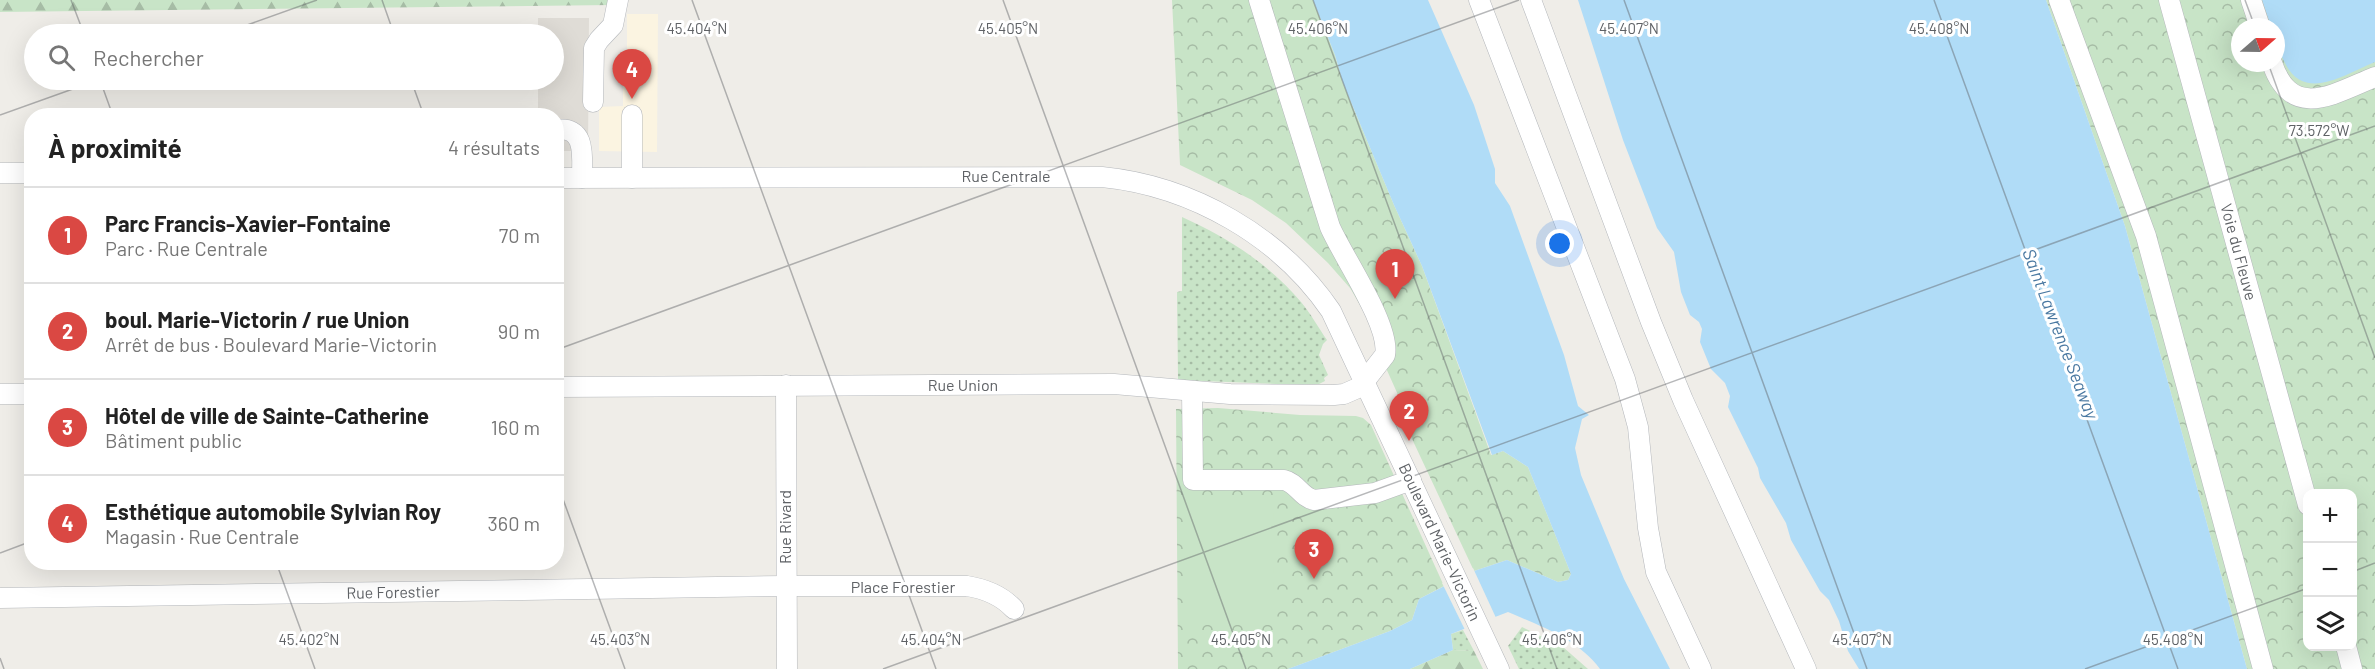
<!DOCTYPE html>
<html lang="fr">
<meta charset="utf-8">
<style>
body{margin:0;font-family:Barlow,sans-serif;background:#f6f6f6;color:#222}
.controls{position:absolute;right:18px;bottom:18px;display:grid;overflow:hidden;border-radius:12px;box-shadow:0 6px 24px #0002}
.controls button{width:54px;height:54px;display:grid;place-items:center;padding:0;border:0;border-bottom:2px solid #e0e0e0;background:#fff;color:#222;font:30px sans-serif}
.compass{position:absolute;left:2231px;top:18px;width:54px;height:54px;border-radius:50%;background:#fff;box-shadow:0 6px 24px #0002;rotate:70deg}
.you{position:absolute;left:1560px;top:244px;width:21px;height:21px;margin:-15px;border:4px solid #fff;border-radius:50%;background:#1a73e8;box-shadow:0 0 0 9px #1a73e833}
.badge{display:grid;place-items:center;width:39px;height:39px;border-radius:50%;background:#da4843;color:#fff;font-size:20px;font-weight:700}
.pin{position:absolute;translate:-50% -50px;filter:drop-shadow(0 2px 3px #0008)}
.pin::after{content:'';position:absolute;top:32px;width:21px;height:18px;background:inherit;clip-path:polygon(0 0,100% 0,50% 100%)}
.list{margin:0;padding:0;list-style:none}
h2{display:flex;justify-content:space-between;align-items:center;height:78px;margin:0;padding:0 24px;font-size:26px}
h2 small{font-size:20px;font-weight:400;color:#767676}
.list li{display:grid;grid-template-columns:39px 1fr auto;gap:18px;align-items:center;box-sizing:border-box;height:96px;padding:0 24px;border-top:2px solid #e0e0e0}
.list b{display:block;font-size:22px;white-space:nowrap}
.list p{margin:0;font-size:20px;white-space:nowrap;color:#767676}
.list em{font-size:20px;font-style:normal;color:#767676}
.icon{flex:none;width:33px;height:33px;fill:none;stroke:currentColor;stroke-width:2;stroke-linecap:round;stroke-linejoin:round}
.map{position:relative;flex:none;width:2375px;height:669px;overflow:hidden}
.search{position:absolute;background:#fff;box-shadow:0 6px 24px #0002;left:24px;top:24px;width:540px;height:66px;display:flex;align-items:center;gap:15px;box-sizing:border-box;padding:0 21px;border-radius:33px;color:#767676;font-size:22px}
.panel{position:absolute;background:#fff;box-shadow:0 6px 24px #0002;left:24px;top:108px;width:540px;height:462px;border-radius:24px}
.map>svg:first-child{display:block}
</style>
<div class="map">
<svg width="2375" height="669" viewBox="0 0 2375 669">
<defs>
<pattern id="grass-dots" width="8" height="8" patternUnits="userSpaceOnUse" patternTransform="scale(1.5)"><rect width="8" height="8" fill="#c8e4c7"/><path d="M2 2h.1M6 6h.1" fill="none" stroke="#a6bca5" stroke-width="1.8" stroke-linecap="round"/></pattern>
<pattern id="forest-firs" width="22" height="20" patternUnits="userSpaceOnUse" patternTransform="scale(1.5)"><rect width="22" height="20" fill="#c8e4c7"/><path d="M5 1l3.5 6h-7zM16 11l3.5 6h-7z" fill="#a6bca5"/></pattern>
<pattern id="park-crowns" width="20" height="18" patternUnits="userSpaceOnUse" patternTransform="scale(1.5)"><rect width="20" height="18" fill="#c8e4c7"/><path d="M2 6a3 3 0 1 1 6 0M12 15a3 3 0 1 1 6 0" fill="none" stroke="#a6bca5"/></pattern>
</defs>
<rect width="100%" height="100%" fill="#efede8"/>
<path fill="#fbf4e1" d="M627,14H658L657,152L599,151V107L623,106V66H627Z"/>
<path fill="#dfdcd6" d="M538,18H589L588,151H557L556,116L538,115V80H554V34H538Z"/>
<g fill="url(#grass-dots)">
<path d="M1182,217C1227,237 1269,264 1301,302C1311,314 1318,327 1327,340L1323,344L1319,355L1328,375L1324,378L1325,381L1319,384L1301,385L1178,380L1177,292L1182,291Z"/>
<path d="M1522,627L1563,647L1588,669H1519L1508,646Z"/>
<path d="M1463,630L1474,651L1453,650L1451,634Z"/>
</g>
<g fill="url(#forest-firs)">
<path d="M0,0H608L612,5L0,12Z"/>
<path d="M1453,650L1474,651L1483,669H1410Z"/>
</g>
<g fill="url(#park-crowns)" fill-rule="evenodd">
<path d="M1172,0H1313L1335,55L1343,83L1394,205L1422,266L1491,455L1503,451L1528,467L1571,574L1568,580L1558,582L1507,560L1474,571L1398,409L1403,406L1377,348L1376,337L1363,310L1350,288L1328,263L1286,223L1252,200L1180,165Z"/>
<path d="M2046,0H2375V669H2247L2125,226ZM2240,27H2276V63H2240ZM2308,494H2352V646H2308Z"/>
<path d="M1218,408L1300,415L1356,416L1363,418L1371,425L1444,586L1419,599L1412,620L1390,631L1288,669H1178L1176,409Z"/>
</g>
<path fill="#c8e4c7" d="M1186,501H1274L1273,625H1186Z"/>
<g fill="#b0dcf7">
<path d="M1313,0H1428L1474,105L1495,169V183L1510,206L1564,355L1578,406L1589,415L1582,419L1575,448L1581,475L1624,579L1670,669H1600C1578,639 1540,626 1508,612L1451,634L1453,650L1410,669H1288L1390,631L1412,620L1419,599L1474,571L1507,560L1558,582L1568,580L1571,574L1528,467L1503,451L1492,455L1422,266L1394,205L1343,83L1335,55Z"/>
<path d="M1578,0H2046L2125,226L2247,669H1859L1848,651L1839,621L1829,600L1820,591L1791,540L1786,523L1760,478L1758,468L1728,407L1730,396L1725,383L1711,369L1700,342L1702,329L1699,322L1690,315L1681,292L1674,252L1657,228L1623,140Z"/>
<path d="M2262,0H2375V62C2345,74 2305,103 2285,63C2278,50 2276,41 2276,27H2271Z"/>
</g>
<path fill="#efede8" d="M1473,568L1497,620L1466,632L1442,583Z"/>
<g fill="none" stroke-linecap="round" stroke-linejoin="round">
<g stroke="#b4b7bb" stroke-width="21">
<g id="minor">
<path d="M1479,0L1625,379L1638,427L1648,528L1656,572L1701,669"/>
<path d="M1531,0L1651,322L1683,400L1806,669"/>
<path d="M2059,0L2146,236L2263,669"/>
<path d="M2169,0L2308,505"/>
<path d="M2251,0L2260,27"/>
<path d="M2272,63C2292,122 2335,93 2375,77"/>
<path d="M593,102L594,48L599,40L613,25L618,0"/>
<path d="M632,115V178"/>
<path d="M556,130C587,125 582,158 582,178"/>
<path d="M0,173H32"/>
<path d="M556,178L1102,177C1192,186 1280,236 1331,311L1499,669"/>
<path d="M786,385L787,669"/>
<path d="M556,387L1114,384L1230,394L1334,395L1344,394L1360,387L1385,355C1391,326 1343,257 1330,227L1259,0"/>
<path d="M1192,391L1193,480H1284C1297,483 1301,497 1314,500L1375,493L1411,480"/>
<path d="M0,394H32"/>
<path d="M0,598L785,586H967C986,589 1001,595 1014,609"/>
<path d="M2346,646L2352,669"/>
</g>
</g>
<use href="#minor" stroke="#fff" stroke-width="20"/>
</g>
<path fill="none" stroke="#5f6266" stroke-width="1.5" stroke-opacity="0.45" d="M71,0L84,34M382,0L394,34M692,0L936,669M1003,0L1246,669M1313,0L1557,669M1624,0L1867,669M1934,0L2178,669M2245,0L2255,27M222,34L317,0M2268,63L2375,358M100,80L113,116M411,80L424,116M0,115L98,80M556,350L1519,0M556,480L625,669M0,553L32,541M276,562L315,669M2352,572L2375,563M0,658L4,669M883,669L2375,126M2085,669L2308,588"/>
<g text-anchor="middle" stroke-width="6" stroke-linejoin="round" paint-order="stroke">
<g font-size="16" fill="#5f6266" stroke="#fff">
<text x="1006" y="182">Rue Centrale</text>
<text transform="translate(2239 252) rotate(75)" y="6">Voie du Fleuve</text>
<text x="963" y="391">Rue Union</text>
<text transform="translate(785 527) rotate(-90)" y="6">Rue Rivard</text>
<text transform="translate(1440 542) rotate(65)" y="6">Boulevard Marie-Victorin</text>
<text x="903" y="593">Place Forestier</text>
<text transform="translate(393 592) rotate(-1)" y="6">Rue Forestier</text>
</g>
<g font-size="18" font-style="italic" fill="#4978a1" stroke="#fff">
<text transform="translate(2060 334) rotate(69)" y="6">Saint Lawrence Seaway</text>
</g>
</g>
<g font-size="15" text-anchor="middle" fill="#5f6266" stroke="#fff" stroke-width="6" stroke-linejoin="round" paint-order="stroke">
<text x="697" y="34">45.404°N</text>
<text x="1629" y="34">45.407°N</text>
<text x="1008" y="34">45.405°N</text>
<text x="1318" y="34">45.406°N</text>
<text x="1939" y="34">45.408°N</text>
<text x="2319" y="136">73.572°W</text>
<text x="309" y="645">45.402°N</text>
<text x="620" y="645">45.403°N</text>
<text x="931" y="645">45.404°N</text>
<text x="1241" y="645">45.405°N</text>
<text x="1552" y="645">45.406°N</text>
<text x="1862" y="645">45.407°N</text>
<text x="2173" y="645">45.408°N</text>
</g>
</svg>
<div class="controls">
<button>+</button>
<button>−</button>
<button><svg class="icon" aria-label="layers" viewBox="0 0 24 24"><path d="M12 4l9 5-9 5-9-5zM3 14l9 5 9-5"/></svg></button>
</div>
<svg class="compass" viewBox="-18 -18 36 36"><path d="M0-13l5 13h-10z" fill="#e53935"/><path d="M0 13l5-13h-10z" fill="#767676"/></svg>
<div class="you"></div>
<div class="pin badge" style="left:1395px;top:299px">1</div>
<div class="pin badge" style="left:1409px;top:441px">2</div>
<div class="pin badge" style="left:1314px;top:579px">3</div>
<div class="pin badge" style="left:632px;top:99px">4</div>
<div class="search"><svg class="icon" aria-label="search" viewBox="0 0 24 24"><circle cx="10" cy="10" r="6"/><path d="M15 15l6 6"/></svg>Rechercher</div>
<section class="panel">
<h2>À proximité<small>4 résultats</small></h2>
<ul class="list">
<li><span class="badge">1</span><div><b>Parc Francis-Xavier-Fontaine</b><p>Parc · Rue Centrale</p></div><em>70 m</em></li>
<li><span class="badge">2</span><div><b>boul. Marie-Victorin / rue Union</b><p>Arrêt de bus · Boulevard Marie-Victorin</p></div><em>90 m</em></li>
<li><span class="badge">3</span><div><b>Hôtel de ville de Sainte-Catherine</b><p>Bâtiment public</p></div><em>160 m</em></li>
<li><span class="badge">4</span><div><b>Esthétique automobile Sylvian Roy</b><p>Magasin · Rue Centrale</p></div><em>360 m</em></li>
</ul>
</section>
</div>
